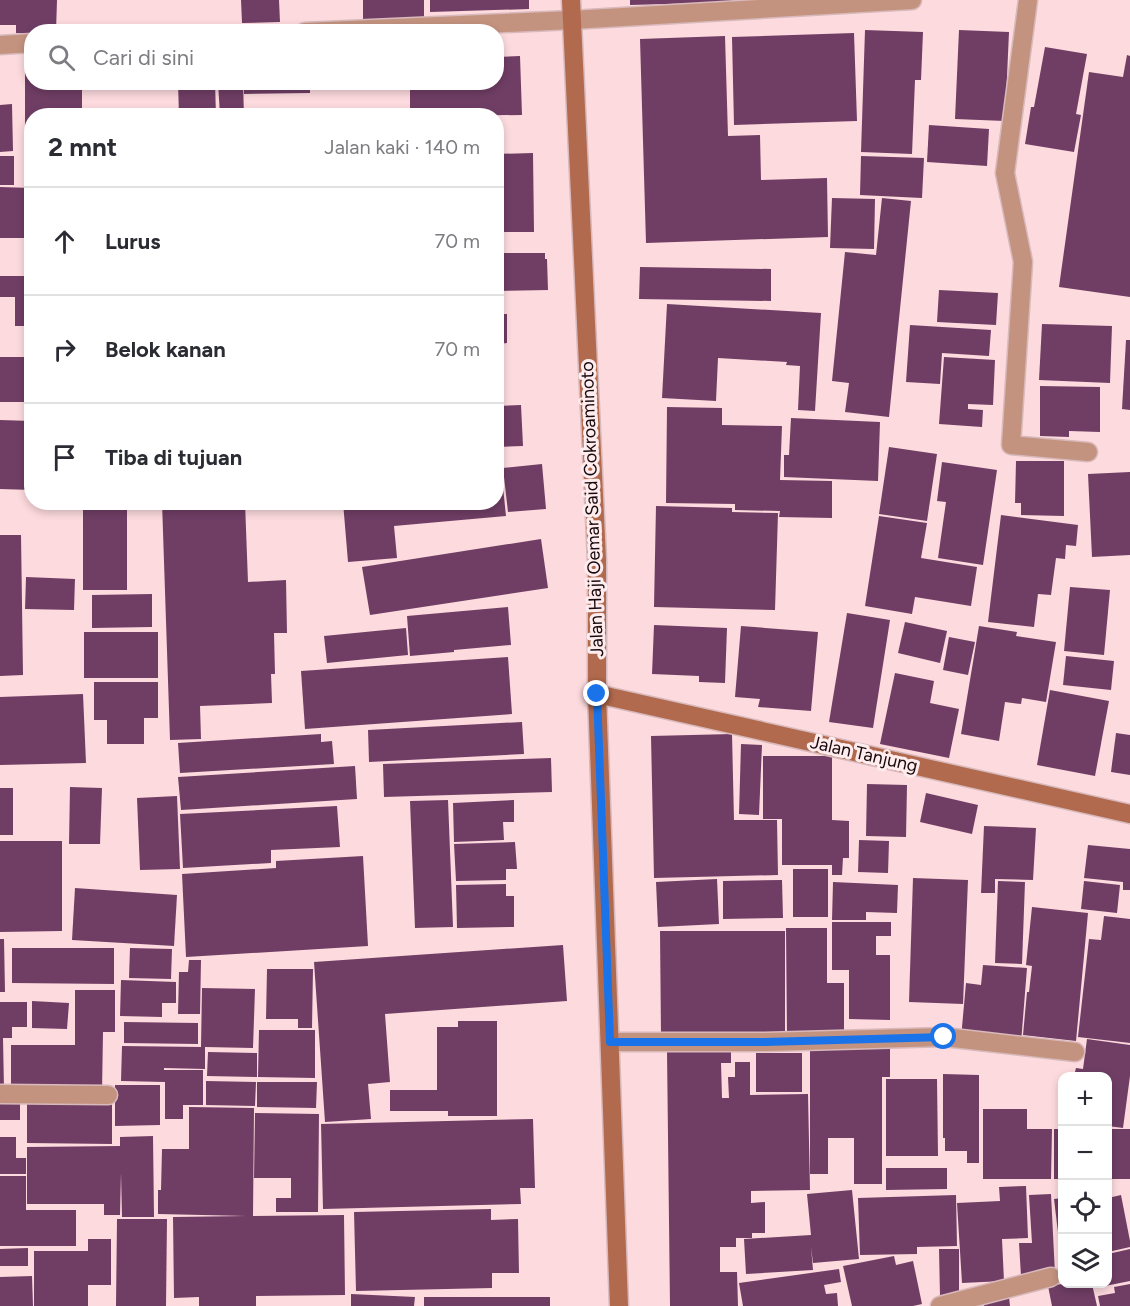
<!DOCTYPE html>
<html lang="id">
<meta charset="utf-8">
<style>
body{margin:0;font-family:Figtree,sans-serif;background:#f2f2f3;color:#2b2b33}
.controls{position:absolute;right:18px;bottom:18px;display:grid;overflow:hidden;border-radius:12px;box-shadow:0 3px 9px #0003}
.controls button{width:54px;height:54px;display:grid;place-items:center;padding:0;border:0;border-bottom:2px solid #e1e1e2;background:#fff;color:#2b2b33;font:30px sans-serif}
.stop{position:absolute;width:18px;height:18px;margin:-14px;border:4px solid #1a73e8;border-radius:50%;background:#fff}
.stop.end{background:#1a73e8;border-color:#fff;box-shadow:0 2px 6px #0008}
.list{margin:0;padding:0;list-style:none}
h2{display:flex;justify-content:space-between;align-items:center;height:78px;margin:0;padding:0 24px;font-size:26px}
h2 small{font-size:20px;font-weight:400;color:#7c7c81}
.list li{display:grid;grid-template-columns:39px 1fr auto;gap:18px;align-items:center;box-sizing:border-box;height:108px;padding:0 24px;border-top:2px solid #e1e1e2}
.list b{display:block;font-size:22px;white-space:nowrap}
.list em{font-size:20px;font-style:normal;color:#7c7c81}
.icon{flex:none;width:33px;height:33px;fill:none;stroke:currentColor;stroke-width:2;stroke-linecap:round;stroke-linejoin:round}
.map{position:relative;flex:none;width:1130px;height:1306px;overflow:hidden}
.search{position:absolute;background:#fff;box-shadow:0 3px 9px #0003;left:24px;top:24px;width:480px;height:66px;display:flex;align-items:center;gap:15px;box-sizing:border-box;padding:0 21px;border-radius:24px;color:#7c7c81;font-size:22px}
.panel{position:absolute;background:#fff;box-shadow:0 3px 9px #0003;left:24px;top:108px;width:480px;height:402px;border-radius:24px}
.map>svg:first-child{display:block}
</style>
<div class="map">
<svg width="1130" height="1306" viewBox="0 0 1130 1306">
<rect width="100%" height="100%" fill="#fddade"/>
<g fill="#703e65">
<path d="M0,0H57L56,32H32V34L16,33V25H0Z"/>
<path d="M241,0H279L280,22L242,23Z"/>
<path d="M363,0H424V19L363,20Z"/>
<path d="M430,0H529V9L430,12Z"/>
<path d="M630,0H741V2L630,5Z"/>
<path d="M865,30L923,32L921,80H915L912,154L861,152Z"/>
<path d="M959,30L1009,32L1005,121L955,119Z"/>
<path d="M854,33L857,121L734,125L732,37Z"/>
<path d="M725,36L728,136L760,135L761,180L827,178L828,237L646,243L640,39Z"/>
<path d="M1045,47L1087,54L1076,114L1081,115L1074,152L1025,144L1031,107H1034Z"/>
<path d="M1127,55L1130,56V297L1059,287L1089,72L1123,77Z"/>
<path d="M520,56L522,115L410,116V85H357V82H496V57Z"/>
<path d="M25,71H32V82H46V86H57V82H82V116H32V126H25Z"/>
<path d="M178,82H215L216,116H179Z"/>
<path d="M218,82H243L244,116H220Z"/>
<path d="M244,82H310V93L244,94Z"/>
<path d="M12,104L13,151L0,152V105Z"/>
<path d="M929,125L989,129L987,166L927,162Z"/>
<path d="M533,153L534,232H496V154Z"/>
<rect x="0" y="156" width="14" height="29"/>
<path d="M861,156L924,158L922,198L860,195Z"/>
<path d="M0,187L32,188V238H0Z"/>
<path d="M832,198L875,199L874,249L830,248Z"/>
<path d="M882,198L911,201L889,417L845,412L849,383L832,381L845,252L876,255Z"/>
<path d="M496,253H545V259H547L548,290L496,291Z"/>
<path d="M640,267L771,269V301L639,299Z"/>
<path d="M0,276H32V326H15V297H0Z"/>
<path d="M939,290L998,293L996,325L937,322Z"/>
<path d="M667,304L821,313L815,411L798,410L800,366L786,365L787,362L718,358L716,401L662,398Z"/>
<path d="M496,314H507V343L499,344V355H496Z"/>
<path d="M1042,324L1112,326L1110,383L1039,380Z"/>
<path d="M910,325L991,330L989,356L942,353L940,384L906,382Z"/>
<path d="M1126,340H1130V410L1122,409Z"/>
<rect x="0" y="357" width="32" height="45"/>
<path d="M944,357L995,360L993,405L968,404V409L983,410L982,427L939,424Z"/>
<path d="M1040,386L1100,387V432L1069,431V437L1040,436Z"/>
<path d="M521,405L523,446L496,447V406Z"/>
<path d="M667,407L722,408V425L782,426L780,480L832,481V518L779,517L780,511L735,510V504L666,503Z"/>
<path d="M791,418L880,422L878,481L784,477V455H789Z"/>
<path d="M0,420L32,421V490L0,489Z"/>
<path d="M889,447L937,454L927,521L879,514Z"/>
<path d="M1016,461H1064V516L1021,515V503H1015Z"/>
<path d="M942,462L997,470L983,565L938,558L946,502L937,501Z"/>
<path d="M542,464L546,509L508,512L503,468Z"/>
<path d="M496,468H501L506,516L394,526L397,558L348,562L343,502H496Z"/>
<path d="M1130,472V555L1092,557L1088,474Z"/>
<rect x="87" y="502" width="36" height="3"/>
<path d="M162,502H245L248,582L286,580L287,633H274L275,674H271L272,703L200,706L201,739L170,740Z"/>
<path d="M656,506L732,508V512L778,513L775,610L654,607Z"/>
<rect x="83" y="507" width="44" height="83"/>
<path d="M1001,515L1078,525L1076,546L1066,545L1065,559L1056,558L1051,595L1038,594L1034,627L988,622Z"/>
<path d="M879,516L927,523L921,558L977,567L971,606L915,597L912,614L865,606Z"/>
<path d="M0,535H21L23,675L0,676Z"/>
<path d="M541,539L548,588L370,615L362,567Z"/>
<path d="M26,577L75,579L74,610L25,609Z"/>
<path d="M1070,587L1110,590L1104,655L1064,651Z"/>
<path d="M152,594V627L92,628V595Z"/>
<path d="M508,607L511,645L454,650V652L410,656L407,616Z"/>
<path d="M847,613L890,620L873,728L829,722Z"/>
<path d="M905,622L947,631L940,663L898,653Z"/>
<path d="M654,625L727,628L725,683L699,682V676L652,674Z"/>
<path d="M741,626L818,632L811,711L758,707L760,699L735,697Z"/>
<path d="M979,626L1017,632L1016,636L1056,642L1046,702L1022,698L1021,704L1005,702L999,741L961,734Z"/>
<path d="M406,628L408,655L327,663L324,636Z"/>
<rect x="84" y="632" width="74" height="46"/>
<path d="M949,637L975,642L968,675L943,670Z"/>
<path d="M1066,656L1114,661L1111,690L1063,685Z"/>
<path d="M508,657L512,714L305,729L301,671Z"/>
<path d="M895,673L934,681L930,703L959,709L949,758L880,744Z"/>
<path d="M94,682H158V718H144V744H107V720H94Z"/>
<path d="M1050,690L1109,701L1095,776L1037,765Z"/>
<path d="M83,694L86,763L0,765V697Z"/>
<path d="M522,722L524,754L369,762L368,730Z"/>
<path d="M1116,733L1130,735V775L1111,772Z"/>
<path d="M321,734V742L332,741L334,764L180,773L178,743Z"/>
<path d="M732,734L734,820H777L778,875L654,878L651,736Z"/>
<path d="M741,744L762,745L759,815L739,814Z"/>
<path d="M763,756H832V820L849,821V858H843L842,875H832V865H782V819H763Z"/>
<path d="M551,758L552,792L384,797L383,764Z"/>
<path d="M355,766L357,799L181,810L178,777Z"/>
<path d="M867,784L907,785L906,837L866,836Z"/>
<path d="M70,787L102,788L100,844H69Z"/>
<rect x="0" y="788" width="13" height="47"/>
<path d="M926,793L978,805L972,834L920,822Z"/>
<path d="M177,796L180,869L140,870L137,798Z"/>
<path d="M448,800L453,927L415,928L410,801Z"/>
<path d="M514,800V822H503L504,840L454,842L453,803Z"/>
<path d="M337,806L340,847L271,850V863L183,868L180,814Z"/>
<path d="M984,826L1036,828L1033,880L995,879V893H981Z"/>
<path d="M859,840L889,841L888,873L858,872Z"/>
<path d="M0,841H62V931L0,932Z"/>
<path d="M515,842L517,869H506V880L456,881L454,844Z"/>
<path d="M1088,845L1130,849V890H1123V882L1084,878Z"/>
<path d="M363,856L368,946L186,957L182,874L276,868V861Z"/>
<rect x="793" y="869" width="35" height="48"/>
<path d="M913,878L968,880L963,1004L909,1002Z"/>
<path d="M717,879L719,924L658,927L656,882Z"/>
<path d="M782,880L783,918L723,919V881Z"/>
<path d="M998,881L1025,882L1022,964L995,963Z"/>
<path d="M1084,881L1120,885L1117,913L1081,909Z"/>
<path d="M833,882L898,885L897,913L866,912V920H832Z"/>
<path d="M506,884V896H514V927L457,928L456,885Z"/>
<path d="M75,888L177,895L174,946L72,940Z"/>
<path d="M1032,907L1088,913L1076,1041L1023,1035L1027,992H1029L1032,966L1026,965Z"/>
<path d="M1104,916L1130,919V1043L1078,1037L1089,939L1101,940Z"/>
<path d="M832,922H891V936H876V955H890V1020L849,1019V970H832Z"/>
<path d="M786,928H827V983H844V1035H787Z"/>
<path d="M660,931H785V1035L661,1036Z"/>
<path d="M0,939H4L5,992H0Z"/>
<path d="M563,945L567,1001L385,1014L390,1082L368,1084L371,1119L325,1122L314,962Z"/>
<path d="M12,948H114V984L12,983Z"/>
<path d="M130,948L172,949L171,979L129,978Z"/>
<path d="M189,960H201L200,1014H178L179,972H188Z"/>
<path d="M983,965L1027,968L1021,1043L961,1038L966,983L981,985Z"/>
<path d="M267,969H313L312,1028H298V1019H266Z"/>
<path d="M121,980L176,982V1003H162V1017L120,1016Z"/>
<path d="M202,988L255,989L253,1048L205,1047V1069L164,1068V1070H203V1105H183V1119H165V1082L121,1081L122,1046L201,1047Z"/>
<path d="M75,990H115V1032H103L102,1092H11V1045H75Z"/>
<path d="M32,1001L69,1003L67,1029L32,1028Z"/>
<path d="M0,1002H27V1027H12V1038H3L4,1089H0Z"/>
<path d="M458,1021H497V1116H448V1111H390V1090H437V1027H458Z"/>
<path d="M124,1022L198,1023V1044L124,1043Z"/>
<path d="M259,1030H315V1078L258,1077Z"/>
<path d="M1087,1039L1130,1045V1076L1123,1128L1108,1126V1076H1074L1076,1068L1083,1069Z"/>
<path d="M810,1043H890V1077H882V1184H854V1138H828V1174H810Z"/>
<path d="M731,1050V1063H721L722,1098H729L728,1077H735V1062H750V1095L808,1094L810,1190L751,1191V1203L765,1202V1233H752V1238H736V1247H720V1272H737L738,1306H670L667,1051Z"/>
<path d="M208,1052L257,1053V1077L207,1076Z"/>
<rect x="756" y="1053" width="46" height="39"/>
<path d="M943,1074L979,1075V1163H967V1151H945V1138H943Z"/>
<path d="M886,1079H937L938,1156H886Z"/>
<path d="M206,1081L256,1082L255,1106L206,1105Z"/>
<path d="M257,1082H317L316,1108L257,1107Z"/>
<path d="M115,1085H160V1125L115,1126Z"/>
<rect x="0" y="1097" width="20" height="23"/>
<path d="M27,1097H112V1144L27,1143Z"/>
<path d="M189,1107L254,1108L253,1216L344,1215L345,1295L256,1296V1306H199V1297L174,1298L173,1217L246,1216L158,1214V1190H161L162,1149H189Z"/>
<path d="M983,1109H1027V1129H1052L1051,1179H983Z"/>
<path d="M255,1113L319,1114L318,1212H276V1198H291V1178H254Z"/>
<path d="M533,1119L535,1188H520L521,1204L323,1209L321,1124Z"/>
<rect x="1054" y="1129" width="8" height="50"/>
<rect x="1108" y="1129" width="22" height="50"/>
<path d="M153,1136L154,1217H122L121,1173L120,1215H104V1204H27V1147L120,1146V1137Z"/>
<path d="M0,1137H16V1158H26V1174H0Z"/>
<path d="M886,1168H947V1189L886,1190Z"/>
<path d="M0,1176H26V1210H76V1246H0Z"/>
<path d="M1026,1186L1028,1238L1002,1239L1004,1281L962,1283L957,1203L1000,1201L999,1187Z"/>
<path d="M852,1190L859,1259L813,1263L811,1247L813,1270L746,1274L744,1239L811,1235L807,1194Z"/>
<path d="M1051,1194L1055,1274L1021,1276L1019,1243H1032L1029,1195Z"/>
<path d="M956,1195L957,1246L917,1247V1254L860,1255L858,1198Z"/>
<path d="M1121,1195L1130,1241V1247L1108,1252V1198Z"/>
<path d="M1062,1198V1257H1061L1054,1199Z"/>
<path d="M491,1209V1220L518,1219L519,1273H492V1288L356,1291L354,1212Z"/>
<path d="M117,1219H167L166,1306H116Z"/>
<path d="M88,1239H111V1285H88V1306H34V1251H88Z"/>
<path d="M28,1248V1266H0V1249Z"/>
<path d="M939,1249H959V1296H940Z"/>
<path d="M1130,1249V1281L1095,1288L1094,1284H1108V1254Z"/>
<path d="M894,1256L896,1265L913,1261L922,1304L913,1306H852L843,1266Z"/>
<path d="M839,1269L841,1282L824,1285L826,1294L837,1293L838,1306H743L739,1283Z"/>
<path d="M32,1276L33,1306H0V1277Z"/>
<path d="M1062,1284H1092L1097,1306H1052L1048,1286Z"/>
<path d="M1130,1284V1306H1100L1098,1296L1115,1293L1114,1287Z"/>
<path d="M351,1294L415,1297L414,1306H351Z"/>
<rect x="424" y="1297" width="126" height="9"/>
<path d="M1009,1297L1010,1306H984L983,1302Z"/>
</g>
<g fill="none" stroke-linecap="round" stroke-linejoin="round">
<g stroke="#d8b9bc" stroke-width="21">
<g id="minor">
<path d="M1028,0L1005,173L1023,262L1011,445L1088,452"/>
<path d="M305,32L572,20L912,0"/>
<path d="M0,45L32,43"/>
<path d="M610,1042H765L944,1037L1075,1052"/>
<path d="M0,1094L108,1095"/>
<path d="M940,1306L1051,1277"/>
</g>
</g>
<g stroke="#d8b9bc" stroke-width="21">
<g id="secondary">
<path d="M571,0L597,560V694L619,1306"/>
<path d="M597,694L1130,814"/>
</g>
</g>
<use href="#minor" stroke="#c4937f" stroke-width="18"/>
<use href="#secondary" stroke="#b16a4d" stroke-width="18"/>
</g>
<g fill="none" stroke-linecap="round" stroke-linejoin="round">
<path stroke="#1a73e8" stroke-width="8" d="M597,694L610,1042H765L944,1037"/>
</g>
<g text-anchor="middle" stroke-width="6" stroke-linejoin="round" paint-order="stroke">
<g font-size="18" fill="#17090c" stroke="#feecee">
<text transform="translate(592 509) rotate(-92)" y="6">Jalan Haji Oemar Said Cokroaminoto</text>
<text transform="translate(864 754) rotate(13)" y="6">Jalan Tanjung</text>
</g>
</g>
</svg>
<div class="controls">
<button>+</button>
<button>−</button>
<button><svg class="icon" aria-label="locate" viewBox="0 0 24 24"><circle cx="12" cy="12" r="6"/><path d="M12 2v4M12 18v4M2 12h4M18 12h4"/></svg></button>
<button><svg class="icon" aria-label="layers" viewBox="0 0 24 24"><path d="M12 4l9 5-9 5-9-5zM3 14l9 5 9-5"/></svg></button>
</div>
<div class="stop" style="left:944px;top:1037px"></div>
<div class="stop end" style="left:597px;top:694px"></div>
<div class="search"><svg class="icon" aria-label="search" viewBox="0 0 24 24"><circle cx="10" cy="10" r="6"/><path d="M15 15l6 6"/></svg>Cari di sini</div>
<section class="panel">
<h2>2 mnt<small>Jalan kaki · 140 m</small></h2>
<ul class="list">
<li><svg class="icon" aria-label="ahead" viewBox="0 0 24 24"><path d="M12 20V5M6 11l6-6 6 6"/></svg><div><b>Lurus</b></div><em>70 m</em></li>
<li><svg class="icon" aria-label="right" viewBox="0 0 24 24"><path d="M7 20v-9h11M14 6l5 5-5 5"/></svg><div><b>Belok kanan</b></div><em>70 m</em></li>
<li><svg class="icon" aria-label="arrive" viewBox="0 0 24 24"><path d="M6 21V4h12l-3 4 3 4H6"/></svg><div><b>Tiba di tujuan</b></div></li>
</ul>
</section>
</div>
